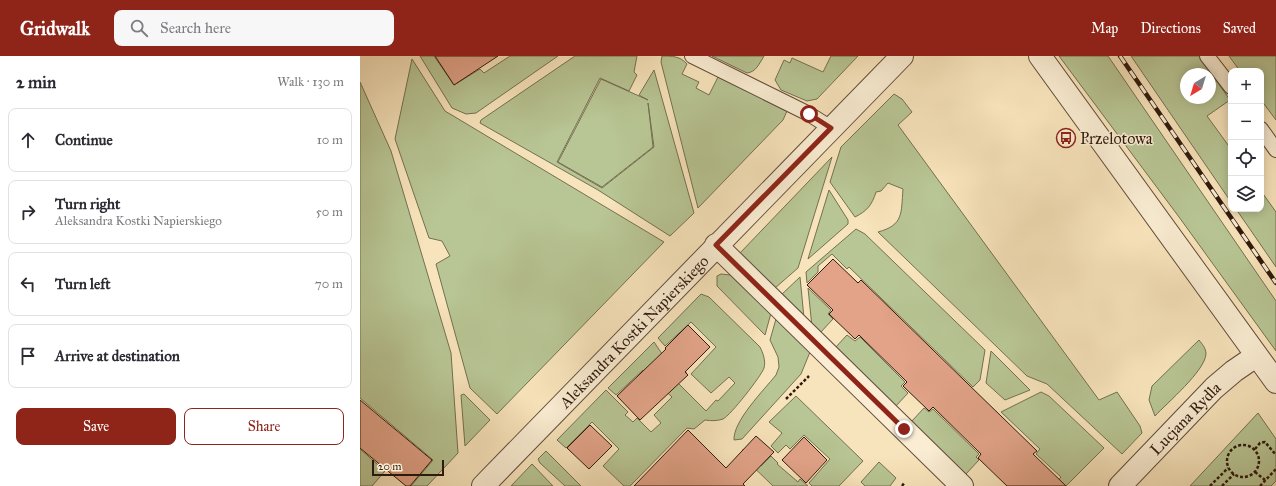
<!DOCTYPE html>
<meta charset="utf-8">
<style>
body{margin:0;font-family:"IM FELL Great Primer",serif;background:#f7f7f7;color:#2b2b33}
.controls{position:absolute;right:12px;top:12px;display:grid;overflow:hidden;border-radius:8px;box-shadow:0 2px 10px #0003}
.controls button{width:36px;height:36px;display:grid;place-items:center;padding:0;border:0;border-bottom:1px solid #e1e1e2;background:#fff;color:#2b2b33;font:20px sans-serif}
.compass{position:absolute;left:820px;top:12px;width:36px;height:36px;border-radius:50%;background:#fff;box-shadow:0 2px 10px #0003;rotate:218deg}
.scale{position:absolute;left:12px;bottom:10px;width:72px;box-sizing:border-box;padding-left:4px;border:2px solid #301a0e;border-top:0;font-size:11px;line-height:14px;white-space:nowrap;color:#301a0e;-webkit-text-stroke:3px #faedd3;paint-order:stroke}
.stop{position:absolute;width:12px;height:12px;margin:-9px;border:3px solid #8f2418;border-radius:50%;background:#fff}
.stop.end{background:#8f2418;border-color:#fff;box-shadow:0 1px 4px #0008}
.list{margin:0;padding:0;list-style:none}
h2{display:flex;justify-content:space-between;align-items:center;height:52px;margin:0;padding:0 16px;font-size:17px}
h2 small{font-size:13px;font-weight:400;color:#7c7c81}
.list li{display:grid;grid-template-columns:26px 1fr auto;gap:12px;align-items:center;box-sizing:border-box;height:64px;margin:0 8px 8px;padding:0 8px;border:1px solid #e1e1e2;border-radius:8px}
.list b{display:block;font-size:15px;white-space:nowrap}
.list p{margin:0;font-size:13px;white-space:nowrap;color:#7c7c81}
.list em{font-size:13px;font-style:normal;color:#7c7c81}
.actions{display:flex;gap:8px;padding:12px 16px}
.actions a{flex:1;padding:9px 0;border:1px solid #8f2418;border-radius:8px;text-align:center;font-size:14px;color:#8f2418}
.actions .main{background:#8f2418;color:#fff}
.icon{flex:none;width:22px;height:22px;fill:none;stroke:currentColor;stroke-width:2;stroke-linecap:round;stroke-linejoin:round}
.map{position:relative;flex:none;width:916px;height:430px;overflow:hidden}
header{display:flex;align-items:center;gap:24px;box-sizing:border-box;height:56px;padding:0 20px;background:#8f2418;color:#fff}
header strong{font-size:19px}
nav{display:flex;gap:22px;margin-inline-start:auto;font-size:14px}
.search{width:280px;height:36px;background:#f7f7f7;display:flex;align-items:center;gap:10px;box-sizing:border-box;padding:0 14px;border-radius:8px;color:#7c7c81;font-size:15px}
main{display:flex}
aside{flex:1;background:#fff}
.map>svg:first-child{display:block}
</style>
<header>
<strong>Gridwalk</strong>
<div class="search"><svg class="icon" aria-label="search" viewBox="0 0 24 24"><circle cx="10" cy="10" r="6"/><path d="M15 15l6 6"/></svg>Search here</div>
<nav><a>Map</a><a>Directions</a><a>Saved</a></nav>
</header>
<main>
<aside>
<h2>2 min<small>Walk · 130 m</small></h2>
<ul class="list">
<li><svg class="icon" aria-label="ahead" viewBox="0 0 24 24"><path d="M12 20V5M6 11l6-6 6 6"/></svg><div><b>Continue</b></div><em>10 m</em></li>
<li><svg class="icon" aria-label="right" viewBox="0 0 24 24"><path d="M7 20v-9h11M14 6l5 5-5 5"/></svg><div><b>Turn right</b><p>Aleksandra Kostki Napierskiego</p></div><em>50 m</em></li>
<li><svg class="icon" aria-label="left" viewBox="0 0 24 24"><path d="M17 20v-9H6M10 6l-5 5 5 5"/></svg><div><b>Turn left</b></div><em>70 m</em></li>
<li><svg class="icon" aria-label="arrive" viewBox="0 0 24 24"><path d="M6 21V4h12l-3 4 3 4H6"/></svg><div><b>Arrive at destination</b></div></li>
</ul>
<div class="actions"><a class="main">Save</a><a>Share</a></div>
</aside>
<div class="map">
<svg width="916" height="430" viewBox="0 0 916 430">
<rect width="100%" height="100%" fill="#f8e4bc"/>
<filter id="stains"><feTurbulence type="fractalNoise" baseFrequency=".005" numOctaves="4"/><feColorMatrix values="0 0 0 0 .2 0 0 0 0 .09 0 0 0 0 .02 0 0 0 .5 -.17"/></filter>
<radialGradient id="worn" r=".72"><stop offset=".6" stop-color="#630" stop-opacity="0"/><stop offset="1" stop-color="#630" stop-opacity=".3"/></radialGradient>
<g fill="#b8c594" stroke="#747051" fill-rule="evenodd">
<path d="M60,0H74L94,29L120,13L124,17L150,0H198L116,57L106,58L92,52Z"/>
<path d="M215,0H277L274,16L277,19L269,35L240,22L197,106L242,132L294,91L288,47L293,91L242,131L198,106L241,23L288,44L279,39L294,14L334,157L310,180L238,134L120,67L121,64Z"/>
<path d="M302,0C312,0 320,0 327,8L322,18L339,26L336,32L349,39L358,21L427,55L423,64L338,152L301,6Z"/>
<path d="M352,0H404C399,8 396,16 387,17Z"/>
<path d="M471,0H498L457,43L447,45L421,34L415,24L424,4L430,7L432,2L463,16Z"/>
<path d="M699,0H748L916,245V295L819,161Z"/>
<path d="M771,0H839L870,44L847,60L871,93V146ZM826,18H850V42H826Z"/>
<path d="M869,0H916V64L901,44V15H880Z"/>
<path d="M52,3L85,55L304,186L137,358L110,332L76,208L90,200L82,185L69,182L35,83Z"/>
<path d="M0,26L31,95L91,297L98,397L67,430H51L73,404L0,342Z"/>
<path d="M534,38L542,43L552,56L538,69L739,344L757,336L780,370L782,377L762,398L687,328L667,320L518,176C544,169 541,157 543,133L528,127L521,135L516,136C512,149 507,155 495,161L470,126L481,91Z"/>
<path d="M472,101L438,212L415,232L380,197Z"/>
<path d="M469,134L488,164V168L448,203Z"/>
<path d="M901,135L916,156V211L876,153H901Z"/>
<path d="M496,173L505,178L625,294L620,324L613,331L489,211L487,213L472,198L458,210V216L447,227L446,216Z"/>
<path d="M361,218L370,219L411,257L405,279L357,230V220Z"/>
<path d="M440,221L444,262L421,239Z"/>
<path d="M448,232L471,254L468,258L473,263L460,277L452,271Z"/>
<path d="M341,238L349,241L400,291C403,297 406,305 404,312C402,319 370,360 363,363C357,365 351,365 345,364L334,373L327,372L270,430H264L243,410L259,393L232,366L206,392L197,384L246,334L268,356L265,359L273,366L277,362L291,376L301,367L294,359L312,341L283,314L256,339L248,332L294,286C303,299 311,314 327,317L318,327L346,355L356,344L358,345L375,327L369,321L351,337L331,318L356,291L331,266L305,290L298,282Z"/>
<path d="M416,263L450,296L441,318L382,383L374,384C373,365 404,334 416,319L419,311L418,301L410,284Z"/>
<path d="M487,279L495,285L500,281L545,326L541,330L548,337L535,351L475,292Z"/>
<path d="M839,284C842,288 846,292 846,298C845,315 807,347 795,360L789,344L792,330Z"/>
<path d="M631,295L670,334L645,344L626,327Z"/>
<path d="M681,336L689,340L744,392L706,430H693L701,421L676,398L680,393L641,356Z"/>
<path d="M104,338L130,364L105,390L101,339Z"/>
<path d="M436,340L503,405L479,430H452L449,427L470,403L444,379L430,393L426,389L418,397L411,390L422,377L409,366Z"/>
<path d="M564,352L569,356L573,353L619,398L616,401L619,404L605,419L551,366Z"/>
<path d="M898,357L916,383V425L911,430H830Z"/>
<path d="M0,393L25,415L12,430H0Z"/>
<path d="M383,393L401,410L411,400L418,407L417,408L438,426L440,423L448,430H413L382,400Z"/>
<path d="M186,395L221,430H205L180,407L178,403Z"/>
<path d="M519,406L536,422L530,430H505L501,426Z"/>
<path d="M172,408L193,430H151Z"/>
</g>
<g fill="#e2a388" stroke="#301a0e">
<path d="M75,0H138L94,29Z"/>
<path d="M473,203L498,227L501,224L677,395L673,398L706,430H647L618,402L621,398L573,351L569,355L543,330L547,326L499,279L495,283L469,258L473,254L447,229Z"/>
<path d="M328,269L350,291L325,316L328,319L280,364L257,340L306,293L305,292Z"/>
<path d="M0,344L72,404L50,430H46L0,392Z"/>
<path d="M230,369L252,390L229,413L207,392Z"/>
<path d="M328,374L366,412L396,380L414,396L383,428L385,430H274Z"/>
<path d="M444,381L467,404L446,427L422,404Z"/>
</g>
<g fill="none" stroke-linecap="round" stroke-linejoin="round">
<g stroke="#624c3a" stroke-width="16">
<g id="service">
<path d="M332,0L449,58L471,72"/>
<path d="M847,0L871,31"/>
<path d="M901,73L916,94"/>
</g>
</g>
<g stroke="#624c3a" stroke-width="24">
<g id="minor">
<path d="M680,0L916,326"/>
<path d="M356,189L602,430"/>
<path id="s1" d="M123,430L542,0"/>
<path id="s2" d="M760,430L854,332L874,315L896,300"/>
</g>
</g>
<g stroke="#301a0e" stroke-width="2.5" stroke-dasharray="3 2" stroke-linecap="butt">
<path d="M426,343L449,320"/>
<circle cx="883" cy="405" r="16"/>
<path d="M895,393L900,387L905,386L916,399"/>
<path d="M895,416L905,424"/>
<path d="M542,430L545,426"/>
<path d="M850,430L868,412"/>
<path d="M862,430L874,418"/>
<path d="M900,430L916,413"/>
</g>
<use href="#service" stroke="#faedd3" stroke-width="14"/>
<use href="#minor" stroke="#faedd3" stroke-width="22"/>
<g stroke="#301a0e" stroke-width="4.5">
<path id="rail" d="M760,0L916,227"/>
</g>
<use href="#rail" stroke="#faedd3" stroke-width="3" stroke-dasharray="9" stroke-linecap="butt"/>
</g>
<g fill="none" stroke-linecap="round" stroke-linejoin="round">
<path stroke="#8f2418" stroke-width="5" d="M449,58L471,72L356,189L544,373"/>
</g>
<defs>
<g id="bus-ring" transform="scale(1)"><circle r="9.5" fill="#faedd3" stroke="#8f2418" stroke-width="1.5"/><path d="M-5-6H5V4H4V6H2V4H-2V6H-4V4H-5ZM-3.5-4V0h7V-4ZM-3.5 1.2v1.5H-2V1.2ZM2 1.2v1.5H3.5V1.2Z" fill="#8f2418"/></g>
</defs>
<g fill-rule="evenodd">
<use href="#bus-ring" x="706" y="82"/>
</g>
<g text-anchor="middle" stroke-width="3" stroke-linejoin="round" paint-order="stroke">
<g font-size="16" fill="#301a0e" stroke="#faedd3" text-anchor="start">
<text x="720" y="88">Przelotowa</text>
</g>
<g font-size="16" fill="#301a0e" stroke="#faedd3">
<text dy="6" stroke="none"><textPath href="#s1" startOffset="216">Aleksandra Kostki Napierskiego</textPath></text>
<text dy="6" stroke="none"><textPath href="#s2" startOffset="94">Lucjana Rydla</textPath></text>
</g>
</g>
<rect width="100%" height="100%" filter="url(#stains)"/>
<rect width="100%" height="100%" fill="url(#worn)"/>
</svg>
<div class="controls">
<button>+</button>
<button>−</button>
<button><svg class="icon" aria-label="locate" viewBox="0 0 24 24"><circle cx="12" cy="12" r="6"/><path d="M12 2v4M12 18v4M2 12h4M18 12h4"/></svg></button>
<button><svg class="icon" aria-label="layers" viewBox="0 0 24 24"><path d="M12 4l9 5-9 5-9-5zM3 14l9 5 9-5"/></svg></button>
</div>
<svg class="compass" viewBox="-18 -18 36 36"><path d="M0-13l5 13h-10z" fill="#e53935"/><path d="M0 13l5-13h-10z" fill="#7c7c81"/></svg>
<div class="scale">20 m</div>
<div class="stop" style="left:449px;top:58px"></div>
<div class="stop end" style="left:544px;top:373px"></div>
</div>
</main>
